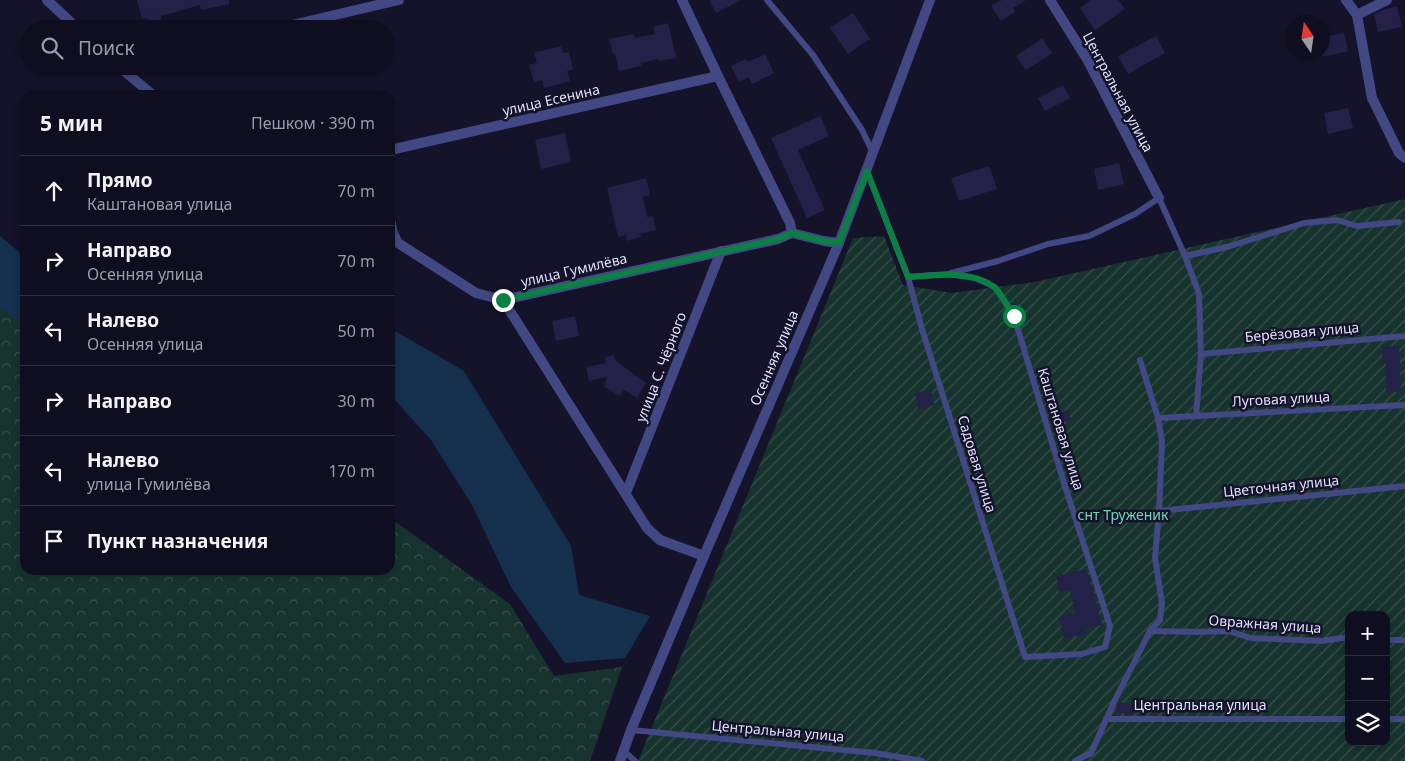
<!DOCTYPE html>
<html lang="ru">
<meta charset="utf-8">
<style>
body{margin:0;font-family:"Noto Sans",sans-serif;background:#1d1c2d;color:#f1f3f6}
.controls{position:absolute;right:15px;bottom:15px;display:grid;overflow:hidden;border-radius:10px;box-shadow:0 2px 8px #0003}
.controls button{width:45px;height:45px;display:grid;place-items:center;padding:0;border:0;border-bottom:1px solid #2f2e3e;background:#0f0e20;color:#f1f3f6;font:25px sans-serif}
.compass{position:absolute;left:1285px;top:15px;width:45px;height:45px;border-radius:50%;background:#0f0e20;box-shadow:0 2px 8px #0003;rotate:347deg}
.stop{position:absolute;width:15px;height:15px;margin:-11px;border:4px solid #0b8043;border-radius:50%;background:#fff}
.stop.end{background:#0b8043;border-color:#fff;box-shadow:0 1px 5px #0008}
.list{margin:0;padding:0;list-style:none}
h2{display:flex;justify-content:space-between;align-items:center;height:65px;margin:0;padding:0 20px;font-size:21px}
h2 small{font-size:16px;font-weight:400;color:#9b9ca5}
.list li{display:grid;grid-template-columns:32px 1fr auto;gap:15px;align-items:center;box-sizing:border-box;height:70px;padding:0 20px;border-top:1px solid #2f2e3e}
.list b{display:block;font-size:19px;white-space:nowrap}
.list p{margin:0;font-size:16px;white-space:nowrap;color:#9b9ca5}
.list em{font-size:16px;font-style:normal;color:#9b9ca5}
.icon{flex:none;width:28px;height:28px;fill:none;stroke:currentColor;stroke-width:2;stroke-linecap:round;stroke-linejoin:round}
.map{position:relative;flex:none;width:1405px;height:761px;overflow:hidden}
.search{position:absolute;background:#0f0e20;box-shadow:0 2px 8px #0003;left:20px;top:20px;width:375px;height:55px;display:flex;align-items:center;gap:12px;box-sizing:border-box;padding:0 18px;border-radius:28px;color:#9b9ca5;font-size:19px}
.panel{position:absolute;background:#0f0e20;box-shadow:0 2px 8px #0003;left:20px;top:90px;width:375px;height:485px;border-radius:15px}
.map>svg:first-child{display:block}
</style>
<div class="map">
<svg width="1405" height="761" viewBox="0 0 1405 761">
<defs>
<pattern id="forest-crowns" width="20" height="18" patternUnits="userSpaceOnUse" patternTransform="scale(1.25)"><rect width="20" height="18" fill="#17332e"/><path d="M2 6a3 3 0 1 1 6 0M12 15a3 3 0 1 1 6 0" fill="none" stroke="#38504d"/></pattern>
<pattern id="garden-furrows" width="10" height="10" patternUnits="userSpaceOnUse" patternTransform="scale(1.25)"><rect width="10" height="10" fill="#17332e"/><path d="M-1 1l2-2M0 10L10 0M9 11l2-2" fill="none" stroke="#38504d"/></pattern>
</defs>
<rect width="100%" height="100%" fill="#14132a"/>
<path fill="url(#forest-crowns)" d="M0,308L25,327V570H390V518L510,604L554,676L622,667L590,761H0Z"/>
<path fill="url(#garden-furrows)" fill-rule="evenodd" d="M1405,199V761H638L853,238L884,236L903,285L952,293L1035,282ZM1349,615H1386V742H1349Z"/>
<g fill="#14304d">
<path d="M0,236L25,257V327L0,308Z"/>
<path d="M390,328L464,371L571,546L579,595L650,616L625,658L565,663L511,587L472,505L431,440L394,399L390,397Z"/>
</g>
<g fill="#242149">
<path d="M137,0H229V4L201,10L200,5L161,16V20L148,23L147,18L142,19Z"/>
<path d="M709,0H741L716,13Z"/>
<path d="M1002,0H1026L1013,8L1015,12L1001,21L991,6Z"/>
<path d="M1091,0H1118L1125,9L1095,30L1080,8Z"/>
<path d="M1397,6L1402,27L1378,32L1374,14L1383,10Z"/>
<path d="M853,13L870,39L848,54L830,28Z"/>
<path d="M668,23L676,58L659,61L658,59L641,63V66L619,71L615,53L613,54L609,39L634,34L635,38L655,34L653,27Z"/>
<path d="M1344,33L1348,51L1322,57V37Z"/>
<path d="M1156,36L1165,53L1128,74L1118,56Z"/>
<path d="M1042,38L1052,53L1026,70L1016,56Z"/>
<path d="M561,46L563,53L569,52L573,69L567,71L570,81L544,88L542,80L534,82L529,65L537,63L534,53Z"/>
<path d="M765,54L774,73L752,84L749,77L739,82L731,66L746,59L748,62Z"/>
<path d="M1063,85L1070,98L1045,111L1038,98Z"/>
<path d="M1348,108L1353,128L1328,134L1324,113Z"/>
<path d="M820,116L829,136L798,150L825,210L807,218L771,138Z"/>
<path d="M565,133L571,162L541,169L535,140Z"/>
<path d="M1119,163L1124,184L1098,190L1094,169Z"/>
<path d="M989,166L997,189L959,201L951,178Z"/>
<path d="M646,178L650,195L643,197L647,217L653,216L656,230L640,234L641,237L627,241L626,235L618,237L607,188Z"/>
<path d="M575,316L579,336L556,341L552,321Z"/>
<path d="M1399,346L1401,392H1386V363H1383L1382,347Z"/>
<path d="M614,355L616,361L646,383L637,398L624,390L619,396L604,386L607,377L589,381L586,367L606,363L605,357Z"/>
<path d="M931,390L934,405L918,409L915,393Z"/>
<path d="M1068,410L1071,420L1054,425L1051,415Z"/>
<path d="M1086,569L1095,597L1102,625L1085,628L1087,634L1064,639L1059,617L1075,613L1070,590L1059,592L1056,576Z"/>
<path d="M1120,702L1136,706L1134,714H1126L1115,711Z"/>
</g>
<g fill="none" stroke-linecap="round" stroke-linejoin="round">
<g stroke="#424884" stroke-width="6">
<path d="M767,0L813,55L862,130L873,153"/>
<path d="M867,171L908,277L922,329L1025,657L1082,654L1105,647L1110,626L1064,483L1014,316L995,287L975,278L948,274L908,277"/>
<path d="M1185,256L1227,247L1304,223L1337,220L1357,226L1399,222"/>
<path d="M951,273L998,261L1048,244L1089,236L1135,214L1159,198L1185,256L1199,294L1201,354L1196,416"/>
<path d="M1201,354L1405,336"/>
<path d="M1158,418L1405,405"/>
<path d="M1159,511L1405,486"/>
<path d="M1150,631L1199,632L1228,631L1251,638L1321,641L1349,637"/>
<path d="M1386,640H1405"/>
<path d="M1106,719H1349"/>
<path d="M1386,719H1405"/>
<path d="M631,730L875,753L922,761"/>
<path d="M624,751L635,761"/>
<path d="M1075,761L1091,753L1114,702L1150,631L1160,620L1162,603L1155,558L1159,511L1162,442L1158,418L1140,360"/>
</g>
<g stroke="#424884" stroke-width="10">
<path d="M47,0L78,29"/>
<path d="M682,0L718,76L790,223L792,233"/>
<path d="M1050,0L1087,59L1159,198"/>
<path d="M1346,0L1357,15L1372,98L1399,153L1405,158"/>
<path d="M1357,15L1387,0"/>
<path d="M275,29L399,0"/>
<path d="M118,66L153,95"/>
<path d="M390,150L718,76"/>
<path d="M390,220L393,233L398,243L476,293L503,300L778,239L792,233"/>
<path d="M792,233L824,241L839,243"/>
<path d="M503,300L647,528L660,540L704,556"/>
<path d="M626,493L721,251"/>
<path d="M620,761L631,730L704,556L839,243L930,0"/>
</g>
</g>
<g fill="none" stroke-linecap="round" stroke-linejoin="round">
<path stroke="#0b8043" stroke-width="6" d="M503,300L778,239L792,233L824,241L839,243L867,171L908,277C934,275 972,270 994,287C1000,291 1009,309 1014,316"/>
</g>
<g text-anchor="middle" stroke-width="5" stroke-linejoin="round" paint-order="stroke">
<g font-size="14" fill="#dfdffc" stroke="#14132a">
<text transform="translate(1118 92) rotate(62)" y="5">Центральная улица</text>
<text transform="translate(551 100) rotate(-13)" y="5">улица Есенина</text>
<text transform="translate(574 270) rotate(-13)" y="5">улица Гумилёва</text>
<text transform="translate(1302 332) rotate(-5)" y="5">Берёзовая улица</text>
<text transform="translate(774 358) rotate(-67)" y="5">Осенняя улица</text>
<text transform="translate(661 367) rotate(-69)" y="5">улица С. Чёрного</text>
<text transform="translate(1281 399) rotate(-3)" y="5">Луговая улица</text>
<text transform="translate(1061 429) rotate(73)" y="5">Каштановая улица</text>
<text transform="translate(977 464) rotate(73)" y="5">Садовая улица</text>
<text transform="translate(1281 486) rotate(-6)" y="5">Цветочная улица</text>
<text transform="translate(1265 624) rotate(4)" y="5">Овражная улица</text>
<text x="1200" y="710">Центральная улица</text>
<text transform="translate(778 731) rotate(5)" y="5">Центральная улица</text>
</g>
<g font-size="14" fill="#6fd8b0" stroke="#14132a">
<text x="1123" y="520">снт Труженик</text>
</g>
</g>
</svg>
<div class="controls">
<button>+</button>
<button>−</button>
<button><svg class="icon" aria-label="layers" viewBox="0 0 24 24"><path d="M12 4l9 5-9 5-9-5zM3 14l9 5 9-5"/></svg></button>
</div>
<svg class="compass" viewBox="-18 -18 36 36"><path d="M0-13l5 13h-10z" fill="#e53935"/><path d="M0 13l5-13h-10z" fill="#9b9ca5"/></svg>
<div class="stop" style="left:1014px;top:316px"></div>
<div class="stop end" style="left:503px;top:300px"></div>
<div class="search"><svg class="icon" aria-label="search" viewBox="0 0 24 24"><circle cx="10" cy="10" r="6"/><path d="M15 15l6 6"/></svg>Поиск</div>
<section class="panel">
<h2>5 мин<small>Пешком · 390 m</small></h2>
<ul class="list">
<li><svg class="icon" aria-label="ahead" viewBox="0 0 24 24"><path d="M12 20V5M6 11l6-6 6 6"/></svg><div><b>Прямо</b><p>Каштановая улица</p></div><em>70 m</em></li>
<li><svg class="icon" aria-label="right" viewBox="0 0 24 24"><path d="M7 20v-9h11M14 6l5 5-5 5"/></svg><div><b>Направо</b><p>Осенняя улица</p></div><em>70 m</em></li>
<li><svg class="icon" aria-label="left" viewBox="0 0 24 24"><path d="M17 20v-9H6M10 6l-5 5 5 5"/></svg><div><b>Налево</b><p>Осенняя улица</p></div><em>50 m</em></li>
<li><svg class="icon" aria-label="right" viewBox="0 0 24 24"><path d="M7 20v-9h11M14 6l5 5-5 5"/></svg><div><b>Направо</b></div><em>30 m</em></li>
<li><svg class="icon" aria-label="left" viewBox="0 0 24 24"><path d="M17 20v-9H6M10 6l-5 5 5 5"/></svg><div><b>Налево</b><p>улица Гумилёва</p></div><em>170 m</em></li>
<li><svg class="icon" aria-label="arrive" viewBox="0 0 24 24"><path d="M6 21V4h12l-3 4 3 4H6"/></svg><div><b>Пункт назначения</b></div></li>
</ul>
</section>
</div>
